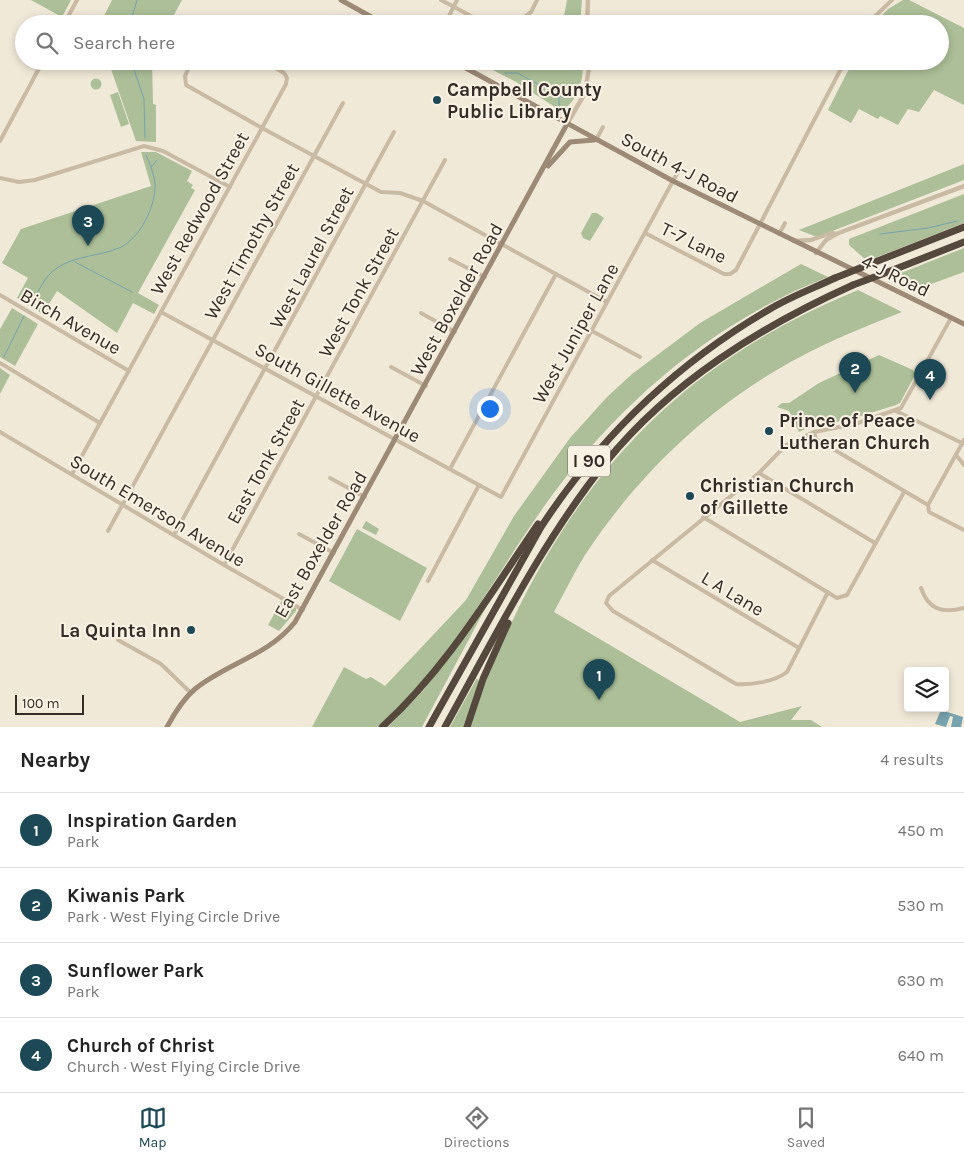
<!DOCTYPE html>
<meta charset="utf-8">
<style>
body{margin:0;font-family:Karla,sans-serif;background:#f6f6f6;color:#222}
.controls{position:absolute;right:15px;bottom:15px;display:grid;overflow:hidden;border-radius:5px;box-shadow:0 2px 8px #0003}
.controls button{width:45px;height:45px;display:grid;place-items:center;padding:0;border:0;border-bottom:1px solid #e0e0e0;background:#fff;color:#222;font:25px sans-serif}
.scale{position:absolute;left:15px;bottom:12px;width:69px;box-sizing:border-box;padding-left:5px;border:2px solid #342c26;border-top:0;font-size:14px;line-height:18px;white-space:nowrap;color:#342c26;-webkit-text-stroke:4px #f9f2e4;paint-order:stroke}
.you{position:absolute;left:489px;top:408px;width:18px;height:18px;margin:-12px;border:4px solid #fff;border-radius:50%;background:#1a73e8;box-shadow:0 0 0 8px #1a73e833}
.badge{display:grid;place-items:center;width:32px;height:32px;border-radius:50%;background:#1c4955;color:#fff;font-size:16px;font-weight:700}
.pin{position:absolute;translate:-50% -41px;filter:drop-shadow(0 1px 2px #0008)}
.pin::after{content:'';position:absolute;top:26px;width:18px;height:15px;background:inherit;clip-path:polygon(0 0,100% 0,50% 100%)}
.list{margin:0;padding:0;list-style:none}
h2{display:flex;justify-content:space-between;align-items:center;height:65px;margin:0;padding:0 20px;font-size:21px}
h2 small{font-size:16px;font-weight:400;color:#767676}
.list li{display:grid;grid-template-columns:32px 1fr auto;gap:15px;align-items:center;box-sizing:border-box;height:75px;padding:0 20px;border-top:1px solid #e0e0e0}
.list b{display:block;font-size:19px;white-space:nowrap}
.list p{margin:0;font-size:16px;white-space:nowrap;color:#767676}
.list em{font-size:16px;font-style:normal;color:#767676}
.icon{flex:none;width:28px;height:28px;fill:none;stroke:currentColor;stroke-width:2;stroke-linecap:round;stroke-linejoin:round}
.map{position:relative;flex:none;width:964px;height:727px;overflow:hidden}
.search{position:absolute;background:#fff;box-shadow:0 2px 8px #0003;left:15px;right:15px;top:15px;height:55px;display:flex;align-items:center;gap:12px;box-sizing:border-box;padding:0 18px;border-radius:28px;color:#767676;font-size:19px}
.sheet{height:365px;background:#fff}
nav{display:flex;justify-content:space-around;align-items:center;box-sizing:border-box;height:70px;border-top:1px solid #e0e0e0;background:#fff;font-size:14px;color:#767676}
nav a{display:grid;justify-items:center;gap:2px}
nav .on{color:#1c4955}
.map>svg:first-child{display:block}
</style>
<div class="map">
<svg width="964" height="727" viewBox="0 0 964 727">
<rect width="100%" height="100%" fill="#f1e9d8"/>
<g fill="#acbf98">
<path d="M31,0H71L62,17Z"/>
<path d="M112,0H182L169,24H100Z"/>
<path d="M567,0H582L580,24H557L564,16Z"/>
<path d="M903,0H909L964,28V105L934,90L919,112L908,109L898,125L880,116L878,119L859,109L851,123L828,110L853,61H940V24H873L888,9Z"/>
<path d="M97,61H152L153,104L156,105V142L136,141L111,69Z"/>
<path d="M503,61H583C584,78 578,103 561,110L558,109L516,82L489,68Z"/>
<circle cx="96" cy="84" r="5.5"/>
<path d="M118,92L129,124L121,127L110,95Z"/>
<path d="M141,152H156L192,171L187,181L193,185L191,188L195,190L138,293L159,305L154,314L133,303L117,333L57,291L43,314L17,298L28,278L2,263L21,229L151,186Z"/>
<path d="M964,164V180L817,237L799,230Z"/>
<path d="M964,194V223L867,261L849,245V239Z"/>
<path d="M592,213H597L604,218L590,241L583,238L581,233Z"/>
<path d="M964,248V272L923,287L896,275Z"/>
<path d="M801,264L828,277C717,320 623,399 553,494C514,547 482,605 442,657C425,680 406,699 386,719L377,727H312L344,667L366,679L371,677L385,686L466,600L514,516L570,438L607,397L632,374L700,323Z"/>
<path d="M858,290L902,312C867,326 831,340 798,358C712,404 639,473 585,555C574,573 564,593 554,612L740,722L802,706L791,720H811L822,727H470C482,683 502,642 522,601C599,450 700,355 858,290Z"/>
<path d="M12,308L38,324L15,366L0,357V329Z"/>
<path d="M879,355L913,370L915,375L900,403L896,405L848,420L811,426L799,432L789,411L777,407L782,403H789L819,383Z"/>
<path d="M0,368L10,375L0,394Z"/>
<path d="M366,521L379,529L376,535L362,528Z"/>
<path d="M357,529L427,568L400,621L329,581Z"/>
<path d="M491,598L422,727H388L423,691Z"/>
<path d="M282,600L296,608V611L279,631L268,625Z"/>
<path d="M477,678L479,682L464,727H450Z"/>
</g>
<path fill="#77a3ae" d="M941,710L963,717L961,727H951L953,717L950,716L946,727L935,724Z"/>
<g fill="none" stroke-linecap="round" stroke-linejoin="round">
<g stroke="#77a3ae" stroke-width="1">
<path d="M130,24L137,0"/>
<path d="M131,61L144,99L145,138"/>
<path d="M505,73H516"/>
<path d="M517,73L564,98"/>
<path d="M559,107V95"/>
<path d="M151,167L157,160"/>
<path d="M880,234L928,228L957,221"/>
<path d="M75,262L132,292"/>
<path d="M35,299L42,304"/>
<path d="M31,305C38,293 44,276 57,268C74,256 100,256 119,248C140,239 156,206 155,184C154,174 150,164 146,155"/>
<path d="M4,357L24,316"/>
</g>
<g stroke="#c9baa4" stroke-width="4">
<path d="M441,0L486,24"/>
<path d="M64,24L77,0"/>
<path d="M445,24L457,0"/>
<path d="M515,24L531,12L537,0"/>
<path d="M867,24L892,0"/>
<path d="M192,61L185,76L186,85L262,128L286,84L287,78L284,73L263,61"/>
<path d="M596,140L603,127"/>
<path d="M0,141L43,61"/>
<path d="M0,178L19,182L35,180L144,146L163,151L230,187"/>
<path d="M645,233L724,274H730L736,270L845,61"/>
<path d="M779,234L785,223"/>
<path d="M450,259L485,277"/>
<path d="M0,295L129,371"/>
<path d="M161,312L501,497L680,168"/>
<path d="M421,313L455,332"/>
<path d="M592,331L640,357"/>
<path d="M0,363L100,423"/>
<path d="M391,367L426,386"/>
<path d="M896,411L962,443"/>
<path d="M0,432L224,565L303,610"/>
<path d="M814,432L816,439L928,505"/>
<path d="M956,455L964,465"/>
<path d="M450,469L556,274"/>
<path d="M759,473L875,543"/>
<path d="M72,474L262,128L381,192L400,193L423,201L607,302"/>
<path d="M330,478L365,497"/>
<path d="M928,505L964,440"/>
<path d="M928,505L929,512L964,530"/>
<path d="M703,517L837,598L847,595L904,492"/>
<path d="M108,531L343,103"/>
<path d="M299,534L334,553"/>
<path d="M174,535L394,132"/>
<path d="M652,560L799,648"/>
<path d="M224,565L445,160"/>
<path d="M428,581L479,485"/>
<path d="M921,588C928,609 942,614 964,608"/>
<path d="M828,592L787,672C774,682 752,685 736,684L613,611L606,603L609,596L759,473L786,445L814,432L855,424L901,408L951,318"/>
<path d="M118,640L161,664L191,693"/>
</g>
<g stroke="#c9baa4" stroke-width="4.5">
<path d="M587,24L588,0"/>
<path d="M567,124L585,93L590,61"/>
<path d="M794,241L811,240L831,233L836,234"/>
<path d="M816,253L826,240L836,234L964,186"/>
</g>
<g stroke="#9c8976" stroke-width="5">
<path d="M341,0L384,24"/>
<path d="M453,61L673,181L964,324"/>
<path d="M548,166L570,142L594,140"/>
<path d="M167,727C174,714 183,699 195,689C227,663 268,656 295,622L567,124"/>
</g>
<g stroke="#55483d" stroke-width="7">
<path d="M875,262L964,227"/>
<path d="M893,270L964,242"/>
<path d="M382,727C446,669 490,594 538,524"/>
<path d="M429,727L541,527C600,437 677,363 770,309C790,297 814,288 835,278"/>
<path d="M445,727C495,637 541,543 606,462C671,382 760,327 853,285"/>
<path d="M467,727L483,679L508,623"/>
</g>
<g stroke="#55483d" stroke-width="7">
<path d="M835,278L875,262"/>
<path d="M853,285L893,270"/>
</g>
</g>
<g fill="#1c4955" stroke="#f9f2e4" stroke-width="2">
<circle cx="437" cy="100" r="5"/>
<circle cx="769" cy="431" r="5"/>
<circle cx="690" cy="496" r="5"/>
<circle cx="191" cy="630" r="5"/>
</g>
<g text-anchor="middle" stroke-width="4" stroke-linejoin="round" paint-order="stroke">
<rect fill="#f9f2e4" stroke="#6f675f" stroke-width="1" x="568" y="445.5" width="42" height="31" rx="4"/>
<g font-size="18" font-weight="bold" fill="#342c26">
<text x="589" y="467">I 90</text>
</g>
<g font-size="19" font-weight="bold" fill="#342c26" stroke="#f9f2e4" text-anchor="start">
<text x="447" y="96">Campbell County<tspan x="447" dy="22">Public Library</tspan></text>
<text x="779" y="427">Prince of Peace<tspan x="779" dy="22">Lutheran Church</tspan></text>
<text x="700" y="492">Christian Church<tspan x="700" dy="22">of Gillette</tspan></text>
<text x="181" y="637" text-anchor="end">La Quinta Inn</text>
</g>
<g font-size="19" fill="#342c26" stroke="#f9f2e4">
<text transform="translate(680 167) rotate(28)" y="7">South 4-J Road</text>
<text transform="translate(199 213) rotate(-61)" y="7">West Redwood Street</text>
<text transform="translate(251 241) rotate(-61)" y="7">West Timothy Street</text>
<text transform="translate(694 242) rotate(26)" y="7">T-7 Lane</text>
<text transform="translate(311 257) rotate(-62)" y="7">West Laurel Street</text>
<text transform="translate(896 275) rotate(26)" y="7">4-J Road</text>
<text transform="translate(358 292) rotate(-61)" y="7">West Tonk Street</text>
<text transform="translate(456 299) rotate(-61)" y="7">West Boxelder Road</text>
<text transform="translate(71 321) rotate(30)" y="7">Birch Avenue</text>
<text transform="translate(575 333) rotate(-61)" y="7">West Juniper Lane</text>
<text transform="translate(338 392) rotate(29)" y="7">South Gillette Avenue</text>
<text transform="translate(265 461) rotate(-61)" y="7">East Tonk Street</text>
<text transform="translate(158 510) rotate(31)" y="7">South Emerson Avenue</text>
<text transform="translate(320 544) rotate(-60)" y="7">East Boxelder Road</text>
<text transform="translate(733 593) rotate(31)" y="7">L A Lane</text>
</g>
</g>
</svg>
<div class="controls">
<button><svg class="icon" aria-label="layers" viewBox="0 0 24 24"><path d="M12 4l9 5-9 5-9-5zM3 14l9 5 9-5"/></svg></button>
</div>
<div class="scale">100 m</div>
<div class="you"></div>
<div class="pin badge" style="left:599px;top:700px">1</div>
<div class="pin badge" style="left:855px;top:393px">2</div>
<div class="pin badge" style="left:88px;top:246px">3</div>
<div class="pin badge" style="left:930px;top:400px">4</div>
<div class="search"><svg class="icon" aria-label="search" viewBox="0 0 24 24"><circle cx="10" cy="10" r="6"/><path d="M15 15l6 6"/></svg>Search here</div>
</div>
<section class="sheet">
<h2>Nearby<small>4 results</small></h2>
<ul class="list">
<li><span class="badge">1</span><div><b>Inspiration Garden</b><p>Park</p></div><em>450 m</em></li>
<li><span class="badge">2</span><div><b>Kiwanis Park</b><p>Park · West Flying Circle Drive</p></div><em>530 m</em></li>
<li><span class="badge">3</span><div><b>Sunflower Park</b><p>Park</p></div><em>630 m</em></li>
<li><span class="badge">4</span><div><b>Church of Christ</b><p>Church · West Flying Circle Drive</p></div><em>640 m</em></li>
</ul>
</section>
<nav>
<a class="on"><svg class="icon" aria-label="map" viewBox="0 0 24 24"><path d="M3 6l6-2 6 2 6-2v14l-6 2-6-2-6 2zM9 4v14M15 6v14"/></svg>Map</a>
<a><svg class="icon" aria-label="directions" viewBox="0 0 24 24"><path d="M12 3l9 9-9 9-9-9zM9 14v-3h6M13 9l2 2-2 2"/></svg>Directions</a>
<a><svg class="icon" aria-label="saved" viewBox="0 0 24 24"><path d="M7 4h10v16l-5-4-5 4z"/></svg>Saved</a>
</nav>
